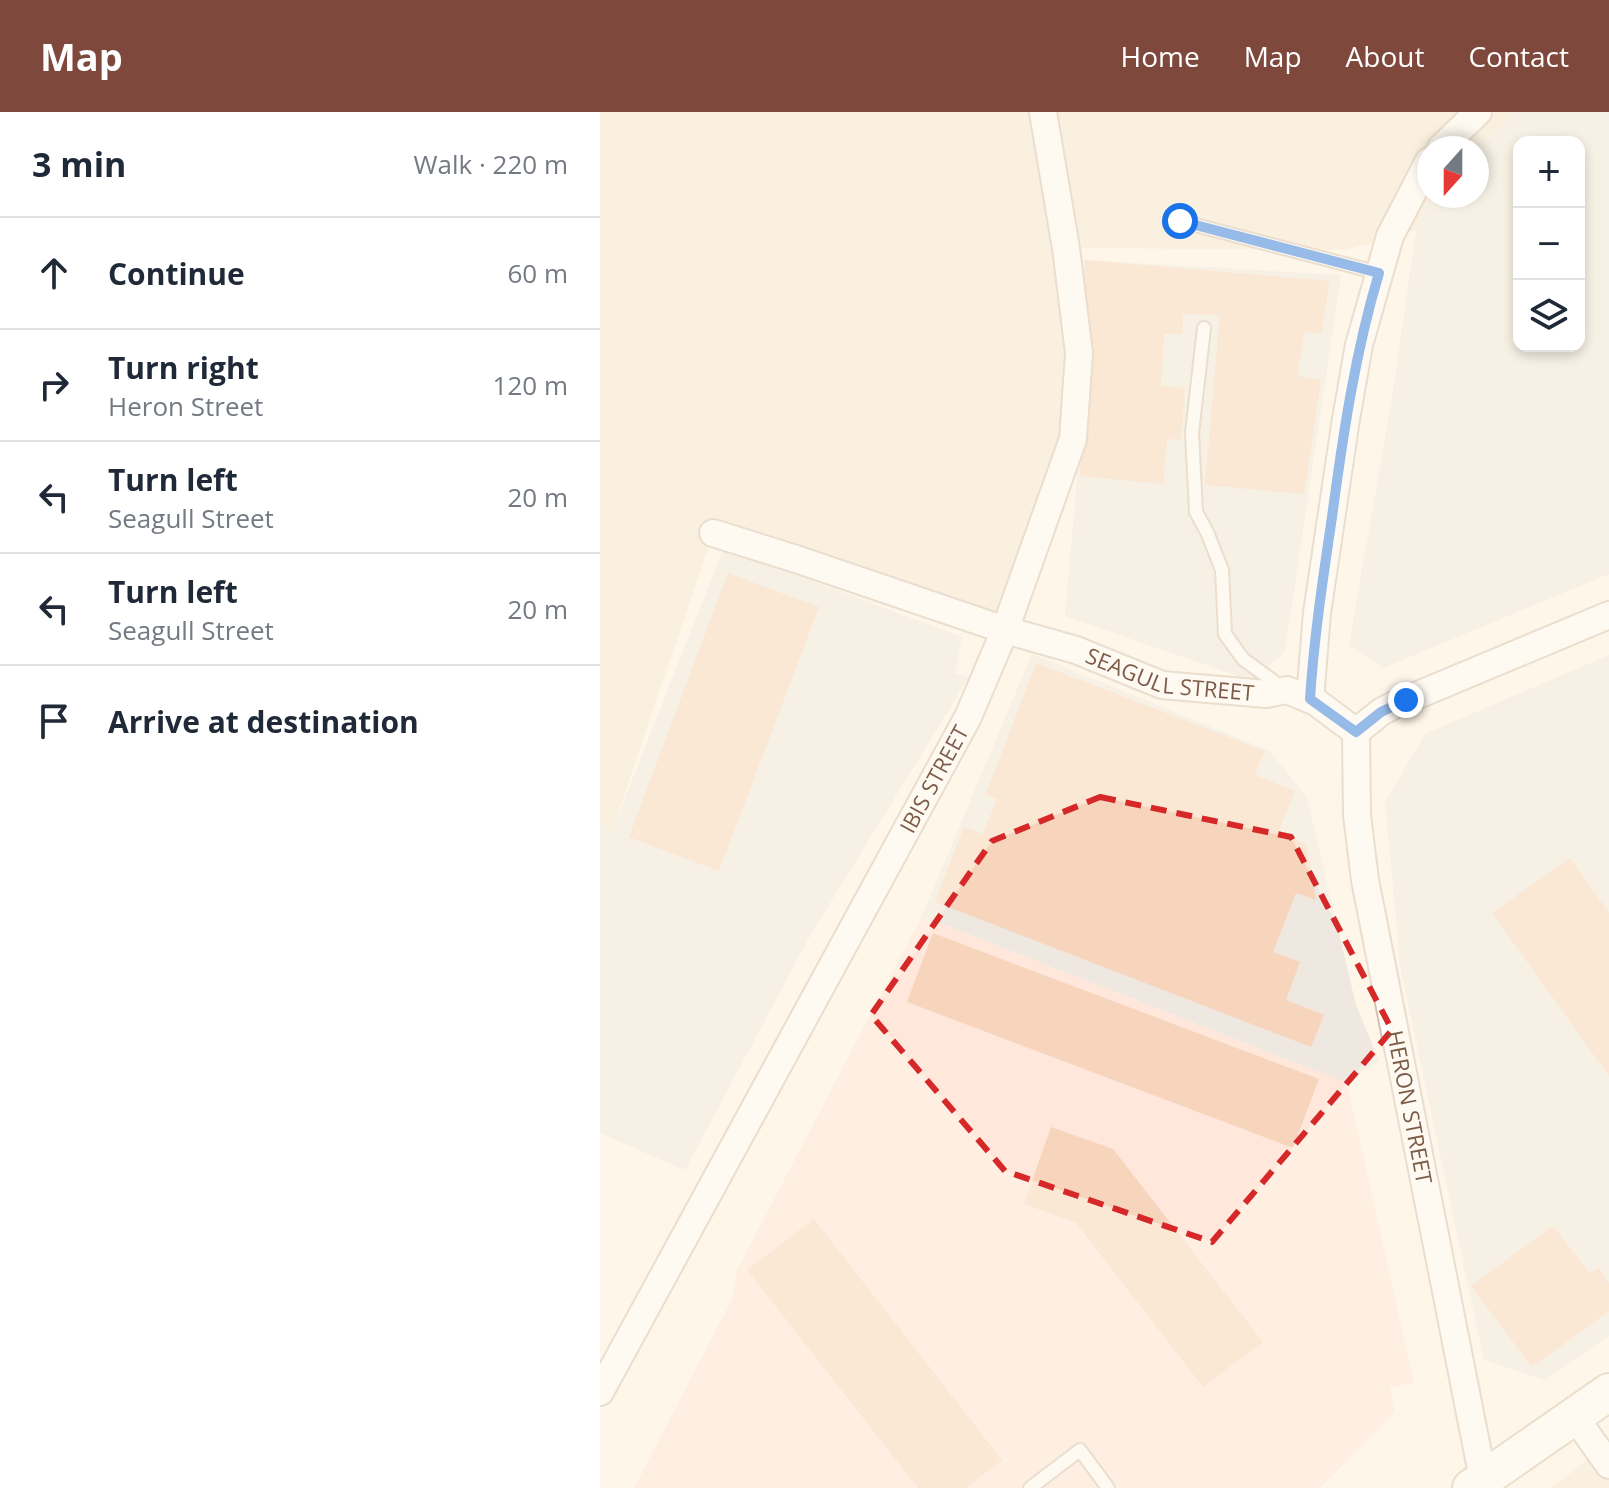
<!DOCTYPE html>
<meta charset="utf-8">
<style>
body{margin:0;font-family:"Open Sans",sans-serif;background:#f2f2f3;color:#1f2937}
.controls{position:absolute;right:24px;top:24px;display:grid;overflow:hidden;border-radius:16px;box-shadow:0 4px 12px #0003}
.controls button{width:72px;height:72px;display:grid;place-items:center;padding:0;border:0;border-bottom:2px solid #e0e1e3;background:#fff;color:#1f2937;font:40px sans-serif}
.compass{position:absolute;left:817px;top:24px;width:72px;height:72px;border-radius:50%;background:#fff;box-shadow:0 4px 12px #0003;rotate:201deg}
.stop{position:absolute;width:24px;height:24px;margin:-18px;border:6px solid #1a73e8;border-radius:50%;background:#fff}
.stop.end{background:#1a73e8;border-color:#fff;box-shadow:0 2px 8px #0008}
.list{margin:0;padding:0;list-style:none}
h2{display:flex;justify-content:space-between;align-items:center;height:104px;margin:0;padding:0 32px;font-size:34px}
h2 small{font-size:26px;font-weight:400;color:#747a83}
.list li{display:grid;grid-template-columns:52px 1fr auto;gap:24px;align-items:center;box-sizing:border-box;height:112px;padding:0 32px;border-top:2px solid #e0e1e3}
.list b{display:block;font-size:30px;white-space:nowrap}
.list p{margin:0;font-size:26px;white-space:nowrap;color:#747a83}
.list em{font-size:26px;font-style:normal;color:#747a83}
.icon{flex:none;width:44px;height:44px;fill:none;stroke:currentColor;stroke-width:2;stroke-linecap:round;stroke-linejoin:round}
.map{position:relative;flex:none;width:1009px;height:1376px;overflow:hidden}
header{display:flex;align-items:center;gap:48px;box-sizing:border-box;height:112px;padding:0 40px;background:#7f483c;color:#fff}
header strong{font-size:38px}
nav{display:flex;gap:44px;margin-inline-start:auto;font-size:28px}
main{display:flex}
aside{flex:1;background:#fff}
.map>svg:first-child{display:block}
</style>
<header>
<strong>Map</strong>
<nav><a>Home</a><a>Map</a><a>About</a><a>Contact</a></nav>
</header>
<main>
<aside>
<h2>3 min<small>Walk · 220 m</small></h2>
<ul class="list">
<li><svg class="icon" aria-label="ahead" viewBox="0 0 24 24"><path d="M12 20V5M6 11l6-6 6 6"/></svg><div><b>Continue</b></div><em>60 m</em></li>
<li><svg class="icon" aria-label="right" viewBox="0 0 24 24"><path d="M7 20v-9h11M14 6l5 5-5 5"/></svg><div><b>Turn right</b><p>Heron Street</p></div><em>120 m</em></li>
<li><svg class="icon" aria-label="left" viewBox="0 0 24 24"><path d="M17 20v-9H6M10 6l-5 5 5 5"/></svg><div><b>Turn left</b><p>Seagull Street</p></div><em>20 m</em></li>
<li><svg class="icon" aria-label="left" viewBox="0 0 24 24"><path d="M17 20v-9H6M10 6l-5 5 5 5"/></svg><div><b>Turn left</b><p>Seagull Street</p></div><em>20 m</em></li>
<li><svg class="icon" aria-label="arrive" viewBox="0 0 24 24"><path d="M6 21V4h12l-3 4 3 4H6"/></svg><div><b>Arrive at destination</b></div></li>
</ul>
</aside>
<div class="map">
<svg width="1009" height="1376" viewBox="0 0 1009 1376">
<rect width="100%" height="100%" fill="#fef6e8"/>
<g fill="#f7e9d5">
<path d="M0,0H918L877,36H829V84H831L816,118L746,138L466,136L473,327L405,518L113,422L12,719L0,713Z"/>
<path d="M1009,1331V1376H951Z"/>
</g>
<path fill="#ffe7db" d="M322,804L747,971L814,1270L790,1276L795,1300L720,1376H34L132,1187L137,1158Z"/>
<g fill="#efe8e1" fill-rule="evenodd">
<path d="M918,0H1009V462L783,556L749,533L794,274L816,118L831,84H877V36ZM919,30H979V234H919Z"/>
<path d="M481,148L741,163L685,539L652,569L465,504L477,368Z"/>
<path d="M124,436L362,525L355,561L369,565L211,822L85,1058L0,1021V713L12,719Z"/>
<path d="M432,542L670,639L707,686L756,893L779,949L747,971L322,804Z"/>
<path d="M1009,543V1224L944,1268L884,1248L801,859L785,691L825,622Z"/>
</g>
<g fill="#f7d5bd">
<path d="M485,148L729,169L722,222L705,219L697,264L721,268L704,382L605,373L620,203L583,202L582,222H564L561,274L585,276L581,328L567,327L563,372L480,364Z"/>
<path d="M128,461L219,495L119,759L29,725Z"/>
<path d="M436,551L664,639L655,663L695,679L678,721L706,732L716,788L696,781L673,840L700,850L686,888L724,903L711,935L335,790L364,715L383,722L397,687L386,682Z"/>
<path d="M970,746L1009,801V964L892,801Z"/>
<path d="M333,821L719,967L693,1036L307,890Z"/>
<path d="M451,1015L513,1037L663,1230L603,1275L475,1110L424,1092Z"/>
<path d="M214,1107L402,1348L366,1376H318L147,1158Z"/>
<path d="M953,1114L990,1162L998,1156L1009,1171V1199L932,1255L871,1174Z"/>
</g>
<g fill="none" stroke-linecap="round" stroke-linejoin="round">
<g stroke="#d5c0af" stroke-width="16">
<g id="service">
<path d="M580,109L779,161"/>
<path d="M604,216L592,321L596,400L607,420L622,458L625,522L643,547L684,577"/>
<path d="M430,1376L480,1338L508,1376"/>
</g>
</g>
<g stroke="#d5c0af" stroke-width="30">
<g id="minor">
<path d="M841,36L878,0"/>
<path id="s1" d="M113,421L196,447L405,518L476,538L562,573L666,582L687,578L716,590L756,620L781,600L794,593L1009,503"/>
<path d="M710,587L717,501L746,307L759,233L790,124L829,49"/>
<path id="s2" d="M756,620L757,703L765,768L883,1367"/>
<path id="s3" d="M0,1280L368,605L405,518L473,327L479,241L466,136L443,0"/>
<path d="M974,1304L1009,1353"/>
</g>
</g>
<g stroke="#d9c1ab" stroke-width="40">
<path id="secondary" d="M871,1376L1009,1280"/>
</g>
<use href="#service" stroke="#fff" stroke-width="12"/>
<use href="#minor" stroke="#fff" stroke-width="26"/>
<use href="#secondary" stroke="#fff" stroke-width="36"/>
</g>
<g fill="none" stroke-linecap="round" stroke-linejoin="round">
<path stroke="#1a73e8" stroke-width="10" d="M580,109L779,161C755,241 743,323 732,405C723,466 714,525 710,587L756,620L781,600L806,588"/>
</g>
<path d="M0 0H1009V1376H0ZM500,685L691,725L792,918L612,1130L405,1059L271,903L392,729Z" fill="#fef6e8" fill-opacity=".55" fill-rule="evenodd"/>
<path fill="none" stroke="#d62828" stroke-width="6" stroke-dasharray="16 10" stroke-linejoin="round" d="M500,685L691,725L792,918L612,1130L405,1059L271,903L392,729Z"/>
<g text-anchor="middle" stroke-width="8" stroke-linejoin="round" paint-order="stroke">
<g font-size="22" fill="#7c5c48" stroke="#fffaf0">
<text dy="8" stroke="none"><textPath href="#s1" startOffset="480">SEAGULL STREET</textPath></text>
<text dy="8" stroke="none"><textPath href="#s3" startOffset="698">IBIS STREET</textPath></text>
<text dy="8" stroke="none"><textPath href="#s2" startOffset="380">HERON STREET</textPath></text>
</g>
</g>
</svg>
<div class="controls">
<button>+</button>
<button>−</button>
<button><svg class="icon" aria-label="layers" viewBox="0 0 24 24"><path d="M12 4l9 5-9 5-9-5zM3 14l9 5 9-5"/></svg></button>
</div>
<svg class="compass" viewBox="-18 -18 36 36"><path d="M0-13l5 13h-10z" fill="#e53935"/><path d="M0 13l5-13h-10z" fill="#747a83"/></svg>
<div class="stop" style="left:580px;top:109px"></div>
<div class="stop end" style="left:806px;top:588px"></div>
</div>
</main>
